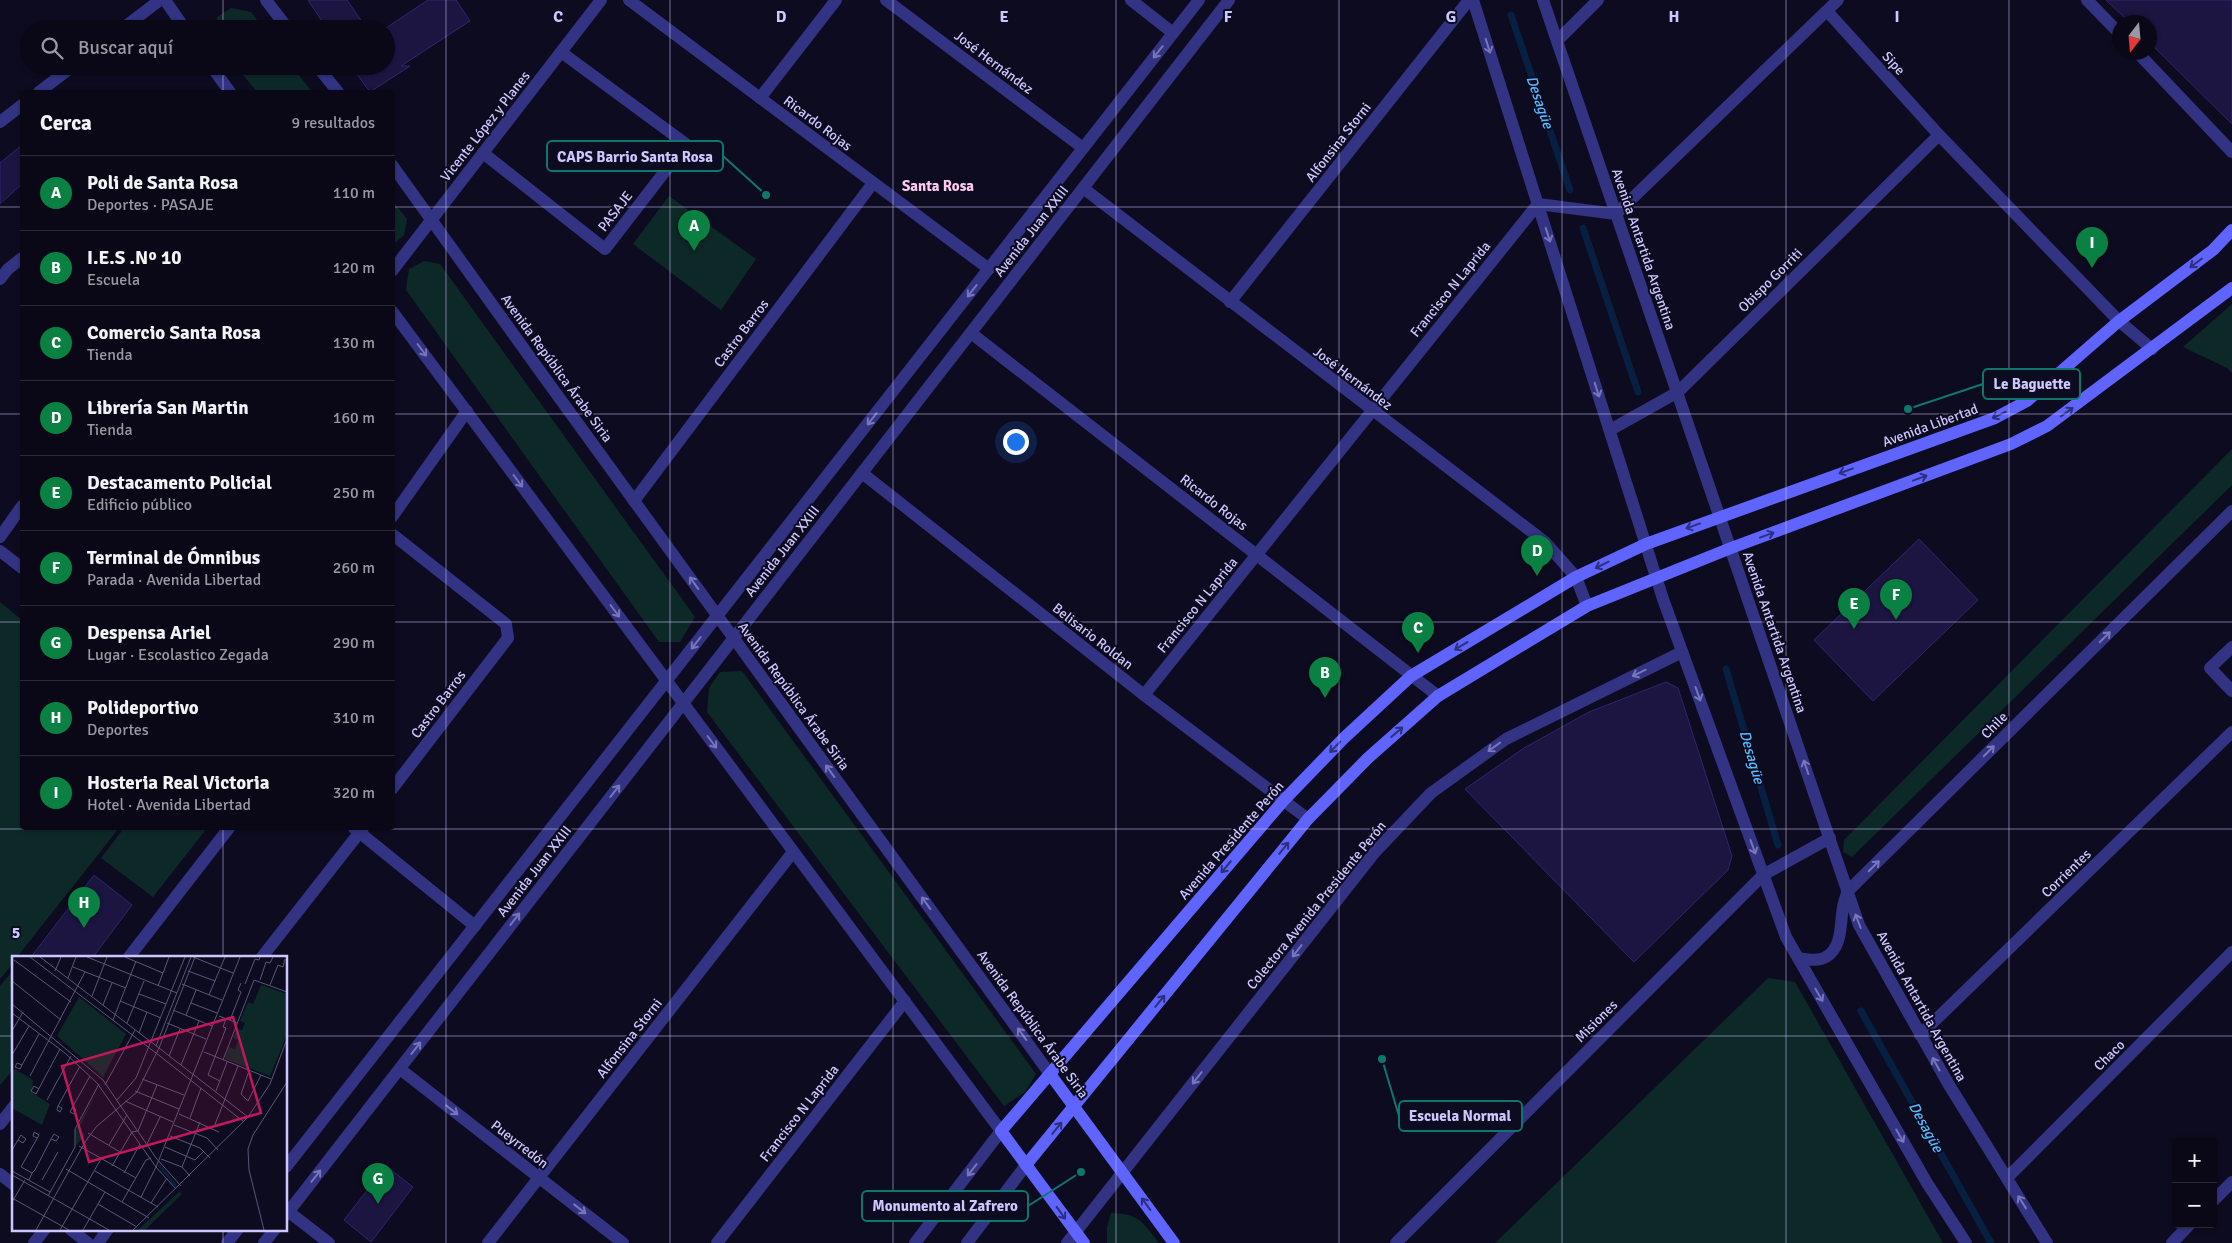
<!DOCTYPE html>
<html lang="es">
<meta charset="utf-8">
<style>
body{margin:0;font-family:Signika,sans-serif;background:#181624;color:#f1f3f6}
.controls{position:absolute;right:15px;bottom:15px;display:grid;overflow:hidden;border-radius:5px;box-shadow:0 1px 4px #0004}
.controls button{width:45px;height:45px;display:grid;place-items:center;padding:0;border:0;border-bottom:1px solid #2a2936;background:#0a0817;color:#f1f3f6;font:25px sans-serif}
.compass{position:absolute;left:2112px;top:15px;width:45px;height:45px;border-radius:50%;background:#0a0817;box-shadow:0 1px 4px #0004;rotate:196deg}
.you{position:absolute;left:1015px;top:441px;width:18px;height:18px;margin:-12px;border:4px solid #fff;border-radius:50%;background:#1a73e8;box-shadow:0 0 0 8px #1a73e833}
.badge{display:grid;place-items:center;width:32px;height:32px;border-radius:50%;background:#0b8043;color:#fff;font-size:16px;font-weight:700}
.pin{position:absolute;translate:-50% -41px;filter:drop-shadow(0 1px 2px #0008)}
.pin::after{content:'';position:absolute;top:26px;width:18px;height:15px;background:inherit;clip-path:polygon(0 0,100% 0,50% 100%)}
.list{margin:0;padding:0;list-style:none}
h2{display:flex;justify-content:space-between;align-items:center;height:65px;margin:0;padding:0 20px;font-size:21px}
h2 small{font-size:16px;font-weight:400;color:#999aa1}
.list li{display:grid;grid-template-columns:32px 1fr auto;gap:15px;align-items:center;box-sizing:border-box;height:75px;padding:0 20px;border-top:1px solid #2a2936}
.list b{display:block;font-size:19px;white-space:nowrap}
.list p{margin:0;font-size:16px;white-space:nowrap;color:#999aa1}
.list em{font-size:16px;font-style:normal;color:#999aa1}
.icon{flex:none;width:28px;height:28px;fill:none;stroke:currentColor;stroke-width:2;stroke-linecap:round;stroke-linejoin:round}
.map{position:relative;flex:none;width:2232px;height:1243px;overflow:hidden}
.search{position:absolute;background:#0a0817;box-shadow:0 1px 4px #0004;left:20px;top:20px;width:375px;height:55px;display:flex;align-items:center;gap:12px;box-sizing:border-box;padding:0 18px;border-radius:28px;color:#999aa1;font-size:19px}
.panel{position:absolute;background:#0a0817;box-shadow:0 1px 4px #0004;left:20px;top:90px;width:375px;height:740px;border-radius:5px}
.map>svg:first-child{display:block}
</style>
<div class="map">
<svg width="2232" height="1243" viewBox="0 0 2232 1243">
<rect width="100%" height="100%" fill="#0d0b1f"/>
<g fill="#0d2927">
<path d="M231,8L251,12L264,29H216L217,17Z"/>
<path d="M236,66H292L312,92H257Z"/>
<path d="M669,196L756,259L721,310L633,244Z"/>
<path d="M392,200L407,219L404,235L393,245Z"/>
<path d="M424,261L440,264L695,617L680,642H659L406,290L409,269Z"/>
<path d="M2232,304V373L2227,368L2183,347Z"/>
<path d="M2232,449V485L1852,857L1843,852L1844,840Z"/>
<path d="M0,602L22,620V828H119L17,957H14V962L0,979Z"/>
<path d="M742,671L1036,1074L1025,1092L1004,1106L707,712L709,688L720,672Z"/>
<path d="M124,828H207L153,897L101,858Z"/>
<path d="M14,969V1069L0,1085V986Z"/>
<path d="M1768,978L1795,982L1943,1243H1495Z"/>
<path d="M1111,1213C1141,1214 1142,1222 1159,1243H1107V1227Z"/>
</g>
<g fill="none" stroke-linecap="round" stroke-linejoin="round">
<g stroke="#072041" stroke-width="7">
<path d="M1511,15L1570,190"/>
<path d="M1583,228L1638,392"/>
<path d="M1726,669L1778,845"/>
<path d="M1861,1011L1991,1243"/>
</g>
</g>
<g fill="#1c1541" stroke="#30256f">
<path d="M308,0H347L367,29H327Z"/>
<path d="M428,0H456L470,21L401,66H410L370,92L351,66H386V28Z"/>
<path d="M2106,0H2232V124L2150,43V22H2129Z"/>
<path d="M22,145V184L0,204V163Z"/>
<path d="M1919,539L1978,600L1873,701L1814,640Z"/>
<path d="M1666,682L1678,688L1732,856L1728,870L1634,962L1465,789L1524,748L1589,712Z"/>
<path d="M94,875L132,905L93,957H31Z"/>
<path d="M386,1166L413,1187L371,1242L344,1220Z"/>
</g>
<g fill="none" stroke-linecap="round" stroke-linejoin="round">
<path stroke="#323382" stroke-width="12" d="M483,153L605,249L686,144L561,52"/>
<g stroke="#323382" stroke-width="12">
<path d="M165,0L185,29"/>
<path d="M266,0L288,29"/>
<path d="M629,0L989,269"/>
<path d="M886,0L1083,148"/>
<path d="M1131,0L1173,33"/>
<path d="M2087,0L2120,34"/>
<path d="M1827,11L1939,135L2119,321L2152,349"/>
<path d="M122,29L160,0"/>
<path d="M1557,41L1598,0"/>
<path d="M2137,52L2232,152"/>
<path d="M211,66L230,92"/>
<path d="M317,66L338,92"/>
<path d="M39,92L73,66"/>
<path d="M760,98L836,0"/>
<path d="M0,122L22,105"/>
<path d="M392,165L542,374L1050,1074"/>
<path d="M1083,188L1545,542L1576,577L1587,606"/>
<path d="M392,271L601,0"/>
<path d="M0,279L8,269L22,258"/>
<path d="M1230,302L1469,0"/>
<path d="M392,311L1001,1131"/>
<path d="M971,333L1438,696"/>
<path d="M1610,430L1678,392L1939,135"/>
<path d="M862,473L1144,695L1308,819"/>
<path d="M634,501L873,183"/>
<path d="M392,517L467,411"/>
<path d="M392,534L506,624L508,638L392,789"/>
<path d="M0,537L22,506"/>
<path d="M0,551L22,568"/>
<path d="M2232,647L2210,668L2232,691"/>
<path d="M1144,695L1538,204L1616,214L1838,0"/>
<path d="M354,828L475,926"/>
<path d="M129,957L229,828"/>
<path d="M262,957L363,828"/>
<path d="M1798,958C1806,959 1818,962 1826,957C1843,947 1840,923 1843,907C1844,901 1846,896 1848,891L2232,511"/>
<path d="M1920,1035L2232,732"/>
<path d="M400,1069L623,1243"/>
<path d="M0,1124L14,1106"/>
<path d="M286,1167L1199,0"/>
<path d="M0,1174L14,1185"/>
<path d="M2007,1178L2232,952"/>
<path d="M2213,1201L2232,1182"/>
<path d="M289,1212L329,1243"/>
<path d="M286,1215L1229,0"/>
<path d="M70,1229L88,1243"/>
<path d="M34,1243L45,1229"/>
<path d="M98,1243L108,1229"/>
<path d="M227,1243L238,1229"/>
<path d="M264,1243L275,1229"/>
<path d="M488,1243L793,852"/>
<path d="M717,1243L905,1001"/>
<path d="M1067,1243L1375,852L1431,793L1506,739L1682,652"/>
<path d="M1396,1243L1763,875L1830,838"/>
<path d="M2172,1243L2190,1224"/>
</g>
<g stroke="#323382" stroke-width="12">
<path d="M1473,0L1663,599L1786,937L1927,1183L1966,1243"/>
<path d="M1543,0L1859,925L1949,1085L2047,1243"/>
<path d="M915,1243L1001,1131"/>
<path d="M967,1243L1026,1165"/>
</g>
<g stroke="#5f64ff" stroke-width="12">
<path d="M1050,1074L1174,1243"/>
<path d="M1026,1165L1308,819L1368,758L1438,696L1587,606L1731,548L2011,444L2047,426L2232,288"/>
<path d="M1084,1243L1001,1131L1284,800L1344,738L1411,676L1576,577L1646,544L1995,418L2027,401L2119,321L2213,250L2232,230"/>
</g>
</g>
<defs><path id="oneway-shaft" d="M-6 0H5M1.5-3L5.5 0L1.5 3" fill="none" stroke-width="1.6" stroke-linecap="round" stroke-linejoin="round" transform="scale(1.25)"/></defs>
<g stroke="#7776ba">
<use href="#oneway-shaft" transform="translate(1488 46) rotate(72)"/>
<use href="#oneway-shaft" transform="translate(1158 52) rotate(128)"/>
<use href="#oneway-shaft" transform="translate(1548 235) rotate(72)"/>
<use href="#oneway-shaft" transform="translate(972 291) rotate(128)"/>
<use href="#oneway-shaft" transform="translate(422 350) rotate(53)"/>
<use href="#oneway-shaft" transform="translate(1597 390) rotate(72)"/>
<use href="#oneway-shaft" transform="translate(872 419) rotate(128)"/>
<use href="#oneway-shaft" transform="translate(518 481) rotate(53)"/>
<use href="#oneway-shaft" transform="translate(694 583) rotate(-126)"/>
<use href="#oneway-shaft" transform="translate(615 611) rotate(53)"/>
<use href="#oneway-shaft" transform="translate(2105 637) rotate(-45)"/>
<use href="#oneway-shaft" transform="translate(696 643) rotate(128)"/>
<use href="#oneway-shaft" transform="translate(1639 673) rotate(154)"/>
<use href="#oneway-shaft" transform="translate(1698 694) rotate(70)"/>
<use href="#oneway-shaft" transform="translate(712 742) rotate(53)"/>
<use href="#oneway-shaft" transform="translate(1494 747) rotate(144)"/>
<use href="#oneway-shaft" transform="translate(1989 751) rotate(-45)"/>
<use href="#oneway-shaft" transform="translate(1806 767) rotate(-109)"/>
<use href="#oneway-shaft" transform="translate(830 771) rotate(-126)"/>
<use href="#oneway-shaft" transform="translate(615 791) rotate(-52)"/>
<use href="#oneway-shaft" transform="translate(1753 847) rotate(70)"/>
<use href="#oneway-shaft" transform="translate(1874 866) rotate(-45)"/>
<use href="#oneway-shaft" transform="translate(926 903) rotate(-126)"/>
<use href="#oneway-shaft" transform="translate(515 919) rotate(-52)"/>
<use href="#oneway-shaft" transform="translate(1858 921) rotate(-111)"/>
<use href="#oneway-shaft" transform="translate(1297 951) rotate(128)"/>
<use href="#oneway-shaft" transform="translate(1819 995) rotate(60)"/>
<use href="#oneway-shaft" transform="translate(1022 1034) rotate(-126)"/>
<use href="#oneway-shaft" transform="translate(416 1048) rotate(-52)"/>
<use href="#oneway-shaft" transform="translate(1936 1064) rotate(-119)"/>
<use href="#oneway-shaft" transform="translate(1197 1078) rotate(128)"/>
<use href="#oneway-shaft" transform="translate(452 1110) rotate(38)"/>
<use href="#oneway-shaft" transform="translate(1900 1136) rotate(60)"/>
<use href="#oneway-shaft" transform="translate(972 1170) rotate(128)"/>
<use href="#oneway-shaft" transform="translate(316 1176) rotate(-52)"/>
<use href="#oneway-shaft" transform="translate(2022 1202) rotate(-122)"/>
<use href="#oneway-shaft" transform="translate(580 1209) rotate(38)"/>
</g>
<g stroke="#2e2f79">
<use href="#oneway-shaft" transform="translate(2196 263) rotate(143)"/>
<use href="#oneway-shaft" transform="translate(2067 412) rotate(-36)"/>
<use href="#oneway-shaft" transform="translate(1999 415) rotate(154)"/>
<use href="#oneway-shaft" transform="translate(1846 471) rotate(160)"/>
<use href="#oneway-shaft" transform="translate(1920 478) rotate(-20)"/>
<use href="#oneway-shaft" transform="translate(1693 526) rotate(160)"/>
<use href="#oneway-shaft" transform="translate(1767 535) rotate(-20)"/>
<use href="#oneway-shaft" transform="translate(1602 565) rotate(154)"/>
<use href="#oneway-shaft" transform="translate(1461 646) rotate(149)"/>
<use href="#oneway-shaft" transform="translate(1397 732) rotate(-41)"/>
<use href="#oneway-shaft" transform="translate(1335 747) rotate(134)"/>
<use href="#oneway-shaft" transform="translate(1284 848) rotate(-51)"/>
<use href="#oneway-shaft" transform="translate(1226 867) rotate(130)"/>
<use href="#oneway-shaft" transform="translate(1160 1001) rotate(-51)"/>
<use href="#oneway-shaft" transform="translate(1057 1128) rotate(-51)"/>
<use href="#oneway-shaft" transform="translate(1146 1204) rotate(-126)"/>
<use href="#oneway-shaft" transform="translate(1061 1213) rotate(54)"/>
</g>
<path fill="none" stroke="#ccc8ff" stroke-width="1" stroke-opacity="0.55" d="M223,0V29M446,0V1243M670,0V1243M893,0V1243M1116,0V1243M1339,0V1243M1562,0V1243M1786,0V1243M2009,0V1243M223,66V92M0,207H22M392,207H2232M0,414H22M392,414H2232M0,622H22M392,622H2232M223,828V957M0,829H2232M0,1036H14M286,1036H2232M223,1229V1243"/>
<g text-anchor="middle" stroke-width="4" stroke-linejoin="round" paint-order="stroke">
<g font-size="14" fill="#ccc8ff" stroke="#0d0b1f">
<text transform="translate(994 62) rotate(37)" y="5">José Hernández</text>
<text transform="translate(1894 63) rotate(48)" y="5">Sipe</text>
<text transform="translate(818 123) rotate(37)" y="5">Ricardo Rojas</text>
<text transform="translate(485 126) rotate(-52)" y="5">Vicente López y Planes</text>
<text transform="translate(1338 142) rotate(-52)" y="5">Alfonsina Storni</text>
<text transform="translate(615 211) rotate(-52)" y="5">PASAJE</text>
<text transform="translate(1031 231) rotate(-52)" y="5">Avenida Juan XXIII</text>
<text transform="translate(1644 249) rotate(71)" y="5">Avenida Antartida Argentina</text>
<text transform="translate(1770 280) rotate(-45)" y="5">Obispo Gorriti</text>
<text transform="translate(1450 289) rotate(-51)" y="5">Francisco N Laprida</text>
<text transform="translate(741 333) rotate(-53)" y="5">Castro Barros</text>
<text transform="translate(557 368) rotate(54)" y="5">Avenida República Árabe Siria</text>
<text transform="translate(1353 378) rotate(37)" y="5">José Hernández</text>
<text transform="translate(1930 425) rotate(-20)" y="5">Avenida Libertad</text>
<text transform="translate(1214 502) rotate(38)" y="5">Ricardo Rojas</text>
<text transform="translate(782 551) rotate(-52)" y="5">Avenida Juan XXIII</text>
<text transform="translate(1197 605) rotate(-51)" y="5">Francisco N Laprida</text>
<text transform="translate(1775 632) rotate(71)" y="5">Avenida Antartida Argentina</text>
<text transform="translate(1093 636) rotate(38)" y="5">Belisario Roldan</text>
<text transform="translate(794 696) rotate(54)" y="5">Avenida República Árabe Siria</text>
<text transform="translate(438 704) rotate(-53)" y="5">Castro Barros</text>
<text transform="translate(1994 725) rotate(-45)" y="5">Chile</text>
<text transform="translate(1231 840) rotate(-49)" y="5">Avenida Presidente Perón</text>
<text transform="translate(534 871) rotate(-52)" y="5">Avenida Juan XXIII</text>
<text transform="translate(2066 873) rotate(-44)" y="5">Corrientes</text>
<text transform="translate(1316 905) rotate(-51)" y="5">Colectora Avenida Presidente Perón</text>
<text transform="translate(1922 1006) rotate(61)" y="5">Avenida Antartida Argentina</text>
<text transform="translate(1596 1021) rotate(-45)" y="5">Misiones</text>
<text transform="translate(1033 1024) rotate(54)" y="5">Avenida República Árabe Siria</text>
<text transform="translate(629 1038) rotate(-52)" y="5">Alfonsina Storni</text>
<text transform="translate(2109 1055) rotate(-45)" y="5">Chaco</text>
<text transform="translate(799 1113) rotate(-52)" y="5">Francisco N Laprida</text>
<text transform="translate(520 1144) rotate(38)" y="5">Pueyrredón</text>
</g>
<g font-size="15" font-style="italic" fill="#56baff" stroke="#0d0b1f">
<text transform="translate(1540 102) rotate(71)" y="5">Desagüe</text>
<text transform="translate(1752 757) rotate(74)" y="5">Desagüe</text>
<text transform="translate(1926 1127) rotate(61)" y="5">Desagüe</text>
</g>
<g font-size="15" font-weight="bold" fill="#ffcaef" stroke="#0d0b1f">
<text x="938" y="191">Santa Rosa</text>
</g>
</g>
<g transform="translate(12 956)">
<rect width="275" height="275" fill="#0d0b1f"/>
<path d="M249,29L275,38V79L258,120L213,103L217,91L223,93L226,84L221,82L225,73L230,74L233,67L228,65L236,46L241,48ZM67,41L114,78L91,121L45,80ZM3,113L21,124L20,137L38,148L30,169L0,152V116ZM87,132L66,174L73,178L64,190L63,175ZM167,236L170,238L133,274H126Z" fill="#0d2927"/>
<path fill="none" stroke="#072041" stroke-width="2.5" d="M147,209L164,230"/>
<path fill="none" stroke="#595779" stroke-width="1" d="M18,1L144,97M75,1L165,37M113,1L151,17M181,1L221,17M183,1L147,92L236,161M2,4L59,46M61,11L114,32M43,15L49,1M176,15L203,25M56,22L64,1M248,24L254,6L258,7L261,1M0,25L49,64M170,28L210,44M233,28L243,3L247,4L248,1M258,29L266,9L271,11L273,3M146,30L157,1M127,38L154,48M197,39L213,1M80,40L95,1M108,45L149,62M179,47L205,57M0,48L91,124L144,202L169,230M91,49L100,27M161,54L200,70M0,57L53,97L85,127L144,211L164,233M174,59L184,34M207,60L225,67M101,64L124,5M218,64L229,36L226,34L229,27M115,67L132,25M155,67L194,83M0,75L11,56M127,77L135,56M144,90L179,1M192,96L259,123M144,97L232,166M0,99L17,70M157,100L168,73M211,104L242,24L275,36M10,109L5,107L3,111L8,113L10,109L27,78M169,109L187,65M237,115L229,138L236,145L249,119M18,120L73,16M130,123L172,139M208,125L196,119L214,72L211,71L214,63M93,129L123,74M27,133L22,130L19,135L24,138L48,93M123,135L167,153M204,135L215,106M35,144L59,100M105,144L124,122L173,1M113,145L161,166M46,150L50,152L48,156L45,154L46,150L68,110M60,152L64,154L62,158L58,156L60,152L78,120M167,158L207,176M178,162L189,132M162,169L195,182L206,194M202,171L226,110M76,177L108,196M158,180L188,192L198,202M97,189L115,159M67,190L124,222M134,190L148,161M153,191L183,204L192,195M0,194L9,179L14,183L11,187L6,184M149,203L170,211L178,220M100,210L120,176L126,175L145,129M170,211L188,166M54,213L137,262M0,215L38,236M83,215L146,251M20,217L9,211L27,179L22,176L21,180L25,182M112,217L128,188M0,219L97,274M17,224L20,217L23,214L39,183L42,178L47,181L44,185L39,183M30,224L46,196M36,240L63,191V173L87,128M129,241L144,211L228,1M0,242L57,274M0,246L13,224M110,246L134,204L139,202M139,247L155,222M86,248L125,271M24,274L73,186L84,171L125,136L147,92L28,1M48,274L89,203M71,274L93,236M121,274L236,161L258,128L275,83M252,274L237,214L236,193L241,179L275,126"/>
<path fill="#c2185b" fill-opacity="0.15" stroke="#c2185b" stroke-width="2.5" d="M221,61L249,157L77,206L50,110Z"/>
<rect width="275" height="275" fill="none" stroke="#ccc8ff" stroke-width="2.5"/>
</g>
<g font-size="16" text-anchor="middle" font-weight="bold" fill="#ccc8ff" stroke="#0d0b1f" stroke-width="4" stroke-linejoin="round" paint-order="stroke">
<text x="558" y="22">C</text>
<text x="781" y="22">D</text>
<text x="1004" y="22">E</text>
<text x="1228" y="22">F</text>
<text x="1451" y="22">G</text>
<text x="1674" y="22">H</text>
<text x="1897" y="22">I</text>
<text x="16" y="938">5</text>
</g>
<path fill="none" stroke="#0f766e" stroke-width="2" d="M766 195L723 156M1908 409L1983 384M1382 1059L1399 1116M1081 1172L1028 1206"/>
<g fill="#0f766e" stroke="#0d0b1f" stroke-width="2">
<circle cx="766" cy="195" r="5"/>
<circle cx="1908" cy="409" r="5"/>
<circle cx="1382" cy="1059" r="5"/>
<circle cx="1081" cy="1172" r="5"/>
</g>
<g fill="#0d0b1f" stroke="#0f766e" stroke-width="2">
<rect x="547" y="141" width="176" height="30" rx="5"/>
<rect x="1983" y="369" width="97" height="30" rx="5"/>
<rect x="1399" y="1101" width="123" height="30" rx="5"/>
<rect x="862" y="1191" width="166" height="30" rx="5"/>
</g>
<g font-size="15" text-anchor="middle" font-weight="bold" fill="#ccc8ff">
<text x="635" y="162">CAPS Barrio Santa Rosa</text>
<text x="2032" y="389">Le Baguette</text>
<text x="1460" y="1121">Escuela Normal</text>
<text x="945" y="1211">Monumento al Zafrero</text>
</g>
</svg>
<div class="controls">
<button>+</button>
<button>−</button>
</div>
<svg class="compass" viewBox="-18 -18 36 36"><path d="M0-13l5 13h-10z" fill="#e53935"/><path d="M0 13l5-13h-10z" fill="#999aa1"/></svg>
<div class="you"></div>
<div class="pin badge" style="left:694px;top:251px">A</div>
<div class="pin badge" style="left:1325px;top:698px">B</div>
<div class="pin badge" style="left:1418px;top:653px">C</div>
<div class="pin badge" style="left:1537px;top:576px">D</div>
<div class="pin badge" style="left:1854px;top:629px">E</div>
<div class="pin badge" style="left:1896px;top:620px">F</div>
<div class="pin badge" style="left:378px;top:1204px">G</div>
<div class="pin badge" style="left:84px;top:928px">H</div>
<div class="pin badge" style="left:2092px;top:268px">I</div>
<div class="search"><svg class="icon" aria-label="search" viewBox="0 0 24 24"><circle cx="10" cy="10" r="6"/><path d="M15 15l6 6"/></svg>Buscar aquí</div>
<section class="panel">
<h2>Cerca<small>9 resultados</small></h2>
<ul class="list">
<li><span class="badge">A</span><div><b>Poli de Santa Rosa</b><p>Deportes · PASAJE</p></div><em>110 m</em></li>
<li><span class="badge">B</span><div><b>I.E.S .Nº 10</b><p>Escuela</p></div><em>120 m</em></li>
<li><span class="badge">C</span><div><b>Comercio Santa Rosa</b><p>Tienda</p></div><em>130 m</em></li>
<li><span class="badge">D</span><div><b>Librería San Martin</b><p>Tienda</p></div><em>160 m</em></li>
<li><span class="badge">E</span><div><b>Destacamento Policial</b><p>Edificio público</p></div><em>250 m</em></li>
<li><span class="badge">F</span><div><b>Terminal de Ómnibus</b><p>Parada · Avenida Libertad</p></div><em>260 m</em></li>
<li><span class="badge">G</span><div><b>Despensa Ariel</b><p>Lugar · Escolastico Zegada</p></div><em>290 m</em></li>
<li><span class="badge">H</span><div><b>Polideportivo</b><p>Deportes</p></div><em>310 m</em></li>
<li><span class="badge">I</span><div><b>Hosteria Real Victoria</b><p>Hotel · Avenida Libertad</p></div><em>320 m</em></li>
</ul>
</section>
</div>
